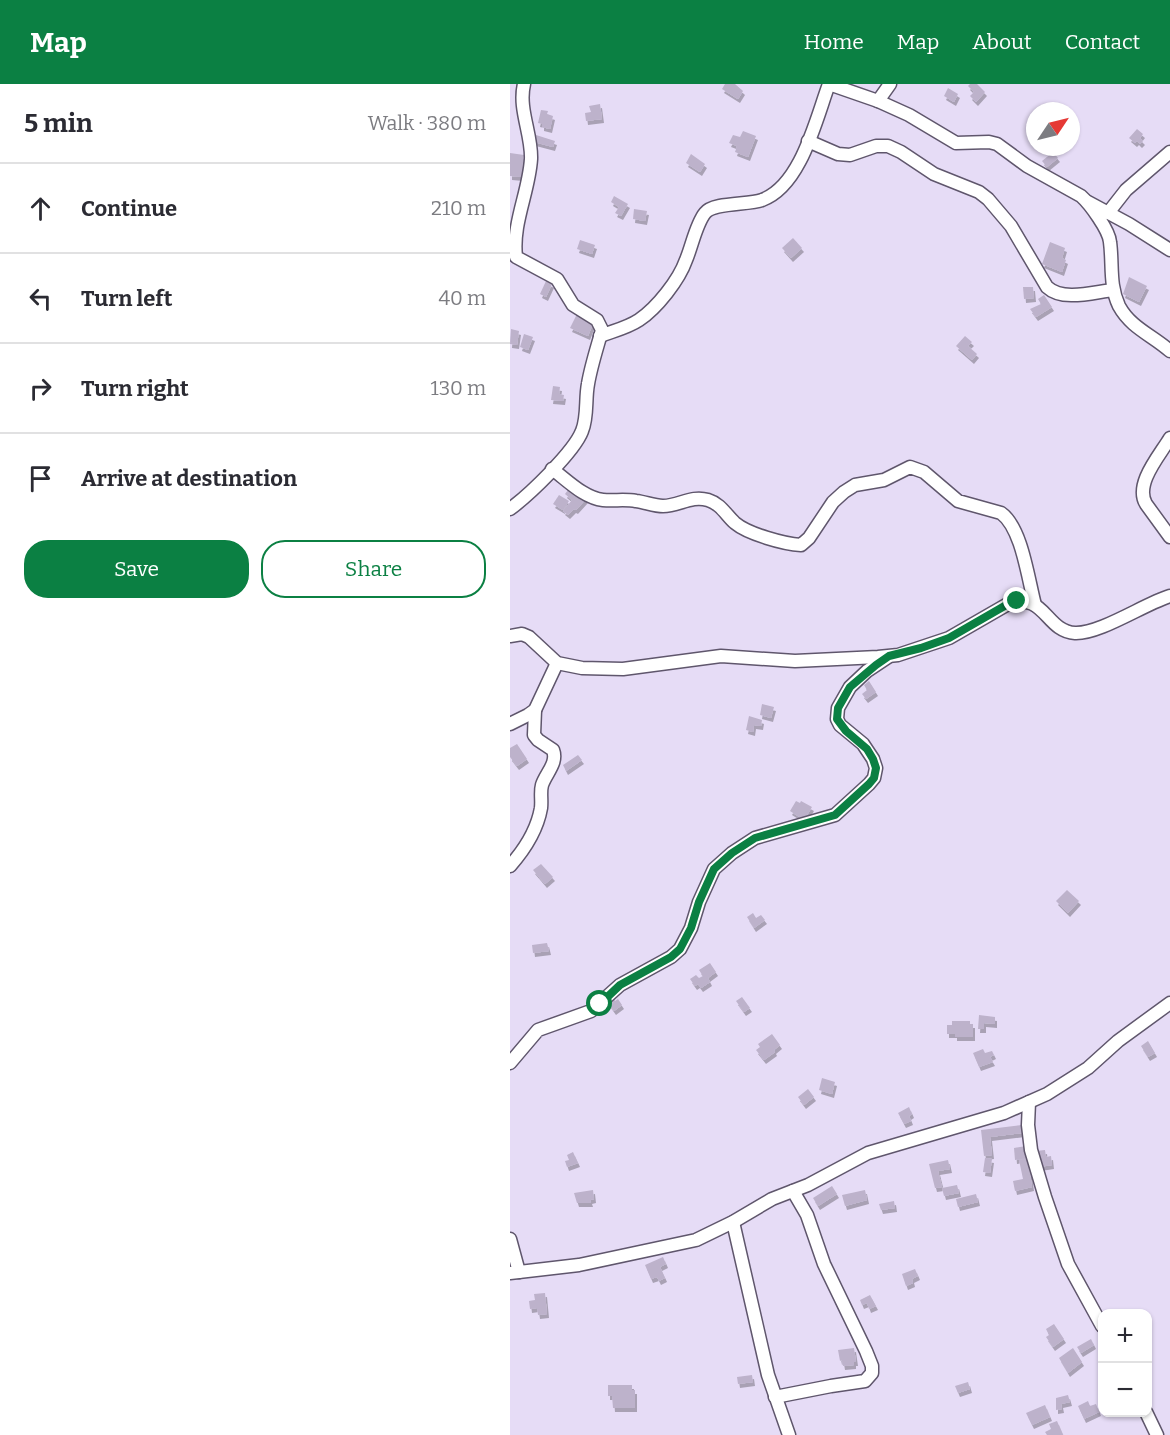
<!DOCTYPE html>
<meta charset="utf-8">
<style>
body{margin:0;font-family:Bitter,serif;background:#f7f7f7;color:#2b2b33}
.controls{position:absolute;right:18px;bottom:18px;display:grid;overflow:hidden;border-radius:12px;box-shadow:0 2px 4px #0004}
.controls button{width:54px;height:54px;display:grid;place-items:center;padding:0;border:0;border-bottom:2px solid #e1e1e2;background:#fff;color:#2b2b33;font:30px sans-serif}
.compass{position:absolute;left:516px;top:18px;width:54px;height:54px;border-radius:50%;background:#fff;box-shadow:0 2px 4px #0004;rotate:55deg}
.stop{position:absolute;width:18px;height:18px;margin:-14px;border:4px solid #0b8043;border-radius:50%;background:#fff}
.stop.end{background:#0b8043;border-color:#fff;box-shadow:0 2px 6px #0008}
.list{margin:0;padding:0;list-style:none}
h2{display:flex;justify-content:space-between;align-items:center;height:78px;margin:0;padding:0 24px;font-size:26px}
h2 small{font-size:20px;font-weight:400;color:#7c7c81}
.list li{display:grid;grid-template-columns:39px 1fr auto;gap:18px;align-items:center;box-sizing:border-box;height:90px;padding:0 24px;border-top:2px solid #e1e1e2}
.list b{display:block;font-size:22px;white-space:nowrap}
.list em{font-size:20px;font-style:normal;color:#7c7c81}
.actions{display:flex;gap:12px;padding:18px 24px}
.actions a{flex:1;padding:14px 0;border:2px solid #0b8043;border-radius:24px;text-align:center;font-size:21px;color:#0b8043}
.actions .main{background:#0b8043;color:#fff}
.icon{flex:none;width:33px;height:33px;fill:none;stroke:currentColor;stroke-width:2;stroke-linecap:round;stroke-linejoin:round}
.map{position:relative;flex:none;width:660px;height:1351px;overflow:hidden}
header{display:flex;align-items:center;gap:36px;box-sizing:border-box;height:84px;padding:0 30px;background:#0b8043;color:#fff}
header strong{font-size:28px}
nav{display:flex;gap:33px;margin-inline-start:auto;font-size:21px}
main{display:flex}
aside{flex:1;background:#fff}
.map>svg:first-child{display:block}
</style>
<header>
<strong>Map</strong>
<nav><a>Home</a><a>Map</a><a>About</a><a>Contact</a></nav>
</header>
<main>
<aside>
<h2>5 min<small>Walk · 380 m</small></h2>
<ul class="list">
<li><svg class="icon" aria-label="ahead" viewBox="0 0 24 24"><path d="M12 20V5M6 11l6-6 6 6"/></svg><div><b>Continue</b></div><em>210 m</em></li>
<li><svg class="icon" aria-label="left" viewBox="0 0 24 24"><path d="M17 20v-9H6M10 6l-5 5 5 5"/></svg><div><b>Turn left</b></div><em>40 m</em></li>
<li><svg class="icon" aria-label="right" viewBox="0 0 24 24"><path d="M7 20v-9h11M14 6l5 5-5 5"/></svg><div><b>Turn right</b></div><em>130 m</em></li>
<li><svg class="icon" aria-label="arrive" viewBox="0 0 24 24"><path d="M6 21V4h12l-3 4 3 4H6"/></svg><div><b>Arrive at destination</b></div></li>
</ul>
<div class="actions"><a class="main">Save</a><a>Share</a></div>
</aside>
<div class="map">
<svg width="660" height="1351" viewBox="0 0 660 1351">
<defs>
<filter id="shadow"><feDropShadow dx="2" dy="4" stdDeviation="0" flood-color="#0004"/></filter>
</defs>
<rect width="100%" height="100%" fill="#e6dcf6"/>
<g fill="#bdb2cb" filter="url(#shadow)">
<path d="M215,0H225L233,7L228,15L212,5Z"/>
<path d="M460,0H467L475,8L466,18L460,12L464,8L458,2Z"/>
<path d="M438,4L448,10L444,18L434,12Z"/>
<path d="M90,20L92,35L76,37L75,29L81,28L79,22Z"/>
<path d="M31,26L38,27L37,30L43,32L40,45L32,43V40L28,39Z"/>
<path d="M627,45L633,50L630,54L633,57L630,60L627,57L625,59L619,54Z"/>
<path d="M233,47L246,52L238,73L225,68L227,62L219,59L223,51L230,53Z"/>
<path d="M26,51L45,57L43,63L24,58Z"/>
<path d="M543,68L548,74L537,83L532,77Z"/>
<path d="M0,69L14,71L11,93L0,92Z"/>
<path d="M181,70L195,80L190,88L176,79Z"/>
<path d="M104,112L118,120L111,132L105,129L109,123L101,118Z"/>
<path d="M124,125L137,127L135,137L123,135Z"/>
<path d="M283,154L292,164L281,174L272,164Z"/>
<path d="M70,156L85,161L82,170L67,165Z"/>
<path d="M540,158L555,164L552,174L556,176L552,188L532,180Z"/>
<path d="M619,193L637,202L629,218L613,210Z"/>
<path d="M36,197L42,200L36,213L30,210Z"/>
<path d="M513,203H523L524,214L514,215Z"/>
<path d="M534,211L542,223L526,233L520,225L531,220L528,215Z"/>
<path d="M67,230L84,237L78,252L60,244Z"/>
<path d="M1,245L9,247L7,261L0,260Z"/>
<path d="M14,250L23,253L18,266L10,263Z"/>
<path d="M455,252L462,258L458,262L467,270L462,276L446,262Z"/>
<path d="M43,302L50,303L49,310L54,311L53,317L41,316Z"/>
<path d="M61,402L76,415L66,426L64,425L58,431L53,427L62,416L55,410Z"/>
<path d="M49,411L59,417L53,426L43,420Z"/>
<path d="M359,597L366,608L356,615L352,610L357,606L354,601Z"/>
<path d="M252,620L264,623L261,634L250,631Z"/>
<path d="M239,632L252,636L251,642L244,641L243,648L236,646Z"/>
<path d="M7,660L17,675L7,682L0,673V664Z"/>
<path d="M68,671L72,676L56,687L53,681Z"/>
<path d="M286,717L290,719L291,717L302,723L294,736L280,727Z"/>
<path d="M31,780L43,793L35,800L23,786Z"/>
<path d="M557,806L569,817L558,829L546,817Z"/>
<path d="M243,829L246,834L251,831L255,836L244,844L237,833Z"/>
<path d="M37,859L39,867L23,869L22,861Z"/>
<path d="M200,879L206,888L198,894L200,898L191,904L188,900L185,902L180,895L186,891L189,894L193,892L189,886Z"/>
<path d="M102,912L105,917L108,915L112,921L104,927L96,916Z"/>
<path d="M232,913L240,924L234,928L226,917Z"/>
<path d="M469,931L485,933V940L474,939V945H468Z"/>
<path d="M442,937H460V940H463V953H445V950H437V941H442Z"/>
<path d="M262,950L270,961L264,966L265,968L254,976L246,966L250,963L248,960Z"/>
<path d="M638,957L645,969L638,973L631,962Z"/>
<path d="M473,965L475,969L482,967L484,971L480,973L483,978L469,983L463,969Z"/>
<path d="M312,994L325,998L322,1010L309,1006Z"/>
<path d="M298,1005L304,1013L294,1021L288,1013Z"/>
<path d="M399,1023L402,1030L399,1032L401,1037L394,1040L388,1029Z"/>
<path d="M512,1041L513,1049L480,1053L482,1071L474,1072L471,1046Z"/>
<path d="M516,1062L518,1074L505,1076L504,1064Z"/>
<path d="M535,1066L536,1073L541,1072L542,1081L529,1083L526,1067Z"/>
<path d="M63,1068L68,1079L57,1083L55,1077L59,1076L57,1071Z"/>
<path d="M475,1074L482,1075L480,1089L473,1088Z"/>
<path d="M518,1075L522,1103L505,1107L503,1097L513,1095L509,1076Z"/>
<path d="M438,1076L440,1085L428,1087L432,1103L425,1104L419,1080Z"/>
<path d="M447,1101L449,1109L434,1112L432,1104Z"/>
<path d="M322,1102L327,1110L308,1122L303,1114Z"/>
<path d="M83,1106L84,1115L80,1116L81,1119H67L64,1109Z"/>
<path d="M355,1106L357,1116L335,1122L332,1111Z"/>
<path d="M466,1110L468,1118L448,1123L446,1115Z"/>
<path d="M384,1117L385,1124L371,1126L369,1120Z"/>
<path d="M153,1173L156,1180L150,1183L155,1194L149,1197L147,1193L141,1195L135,1181Z"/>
<path d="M405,1185L408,1192L402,1195L403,1199L396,1202L392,1190Z"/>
<path d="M35,1209L37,1230L28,1231L27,1224L20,1225L19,1217L25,1216L24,1210Z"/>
<path d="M360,1211L366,1222L359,1225L357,1219L352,1221L350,1216Z"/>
<path d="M544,1240L554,1255L543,1263L536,1253L539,1251L536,1245Z"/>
<path d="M581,1255L584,1261L571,1269L567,1263Z"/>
<path d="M344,1264L346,1278H344V1281L333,1282L332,1276L330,1277L328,1266Z"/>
<path d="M563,1264L572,1278L558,1289L549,1274Z"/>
<path d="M242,1291L243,1298L228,1300L227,1293Z"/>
<path d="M458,1298L460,1305L448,1309L445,1302Z"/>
<path d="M98,1301H122V1306H125V1324H103L102,1312H98Z"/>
<path d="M558,1311L560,1318L551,1320L552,1325L546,1326V1314Z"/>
<path d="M578,1317L580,1322L586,1320L589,1328L574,1335L568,1322Z"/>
<path d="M535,1321L540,1333L522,1341L516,1329Z"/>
<path d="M547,1337L553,1351H537L535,1348L541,1345L539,1340Z"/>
</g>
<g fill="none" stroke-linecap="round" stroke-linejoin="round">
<g stroke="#5f566c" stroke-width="15">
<g id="minor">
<path d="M319,0L368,17L399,31L446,59L479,58L487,60L517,82L571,112C580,120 599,146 600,158C603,180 599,201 609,222C621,244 642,251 660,267"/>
<path d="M368,17L380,0"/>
<path d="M298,57L328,70L340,71L366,62H378L391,68L424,90L469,108L478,115L501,142L537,203C553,218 584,208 603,206"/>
<path d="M578,118L619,140L660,166"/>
<path d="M598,129L616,106L660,68"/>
<path d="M90,252C103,247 117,244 129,236C147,224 169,196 176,176C182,162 186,140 195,129C203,118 239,121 252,116C291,102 306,35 319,0"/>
<path d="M660,354C650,371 624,400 636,420L660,453"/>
<path d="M42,385C57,396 74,414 93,416C104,417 115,415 126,417C135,418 144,422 153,422C169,422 181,411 198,416C211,420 216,431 225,439C238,450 274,460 291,461L299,454L323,418L334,408L345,401L374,396L400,383L414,388L448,417L491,429C512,444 518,495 525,521"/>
<path d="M0,425C19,411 64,368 72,347C78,333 75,315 78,300C81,282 87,264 92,246L87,236L63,221L47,195L6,173C2,139 19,108 21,75C22,50 8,25 14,0"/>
<path d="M0,552L12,550L19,553L47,579L72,584L113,585L211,572L285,577L368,573L388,571L439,554L498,520C535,507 535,547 565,549C590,550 634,520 660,512"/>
<path d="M0,640L18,631L25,626L47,579"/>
<path d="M0,782C15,765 27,747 31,724C32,716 30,708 32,701C36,689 48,679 43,666L28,656L24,651L25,626"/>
<path d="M0,979L28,946L81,927L110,901L161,873L170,865L181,844L189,818L204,785L222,769L245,754L325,731L359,700L364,694L366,684L363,675L353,660L330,641L327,635L328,624L340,603L357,587L378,573"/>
<path d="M519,1018L518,1041L521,1066L535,1113L558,1180L592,1242"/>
<path d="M223,1138L258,1291L279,1351"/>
<path d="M0,1155L9,1188"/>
<path d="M0,1189L69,1181L186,1156L223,1138L262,1115L298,1101L358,1069L494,1029L537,1010L578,984L608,957L660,919"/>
<path d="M265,1313L321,1302L355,1297L362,1289V1282L356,1267L314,1180L297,1131L283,1107"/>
<path d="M636,1328L647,1351"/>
</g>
</g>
<use href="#minor" stroke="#fff" stroke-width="12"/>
</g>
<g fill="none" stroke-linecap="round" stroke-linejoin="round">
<path stroke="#0b8043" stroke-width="8" d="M90,920L110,901L161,873L170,865L181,844L189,818L204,785L222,769L245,754L325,731L359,700L364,694L366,684L363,675L357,665L336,647L327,635L328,624L340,603L366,581L379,572L411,564L439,554L498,520L507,517"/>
</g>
</svg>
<div class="controls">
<button>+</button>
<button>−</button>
</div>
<svg class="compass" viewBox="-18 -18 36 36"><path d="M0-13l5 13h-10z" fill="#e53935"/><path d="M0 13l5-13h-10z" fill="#7c7c81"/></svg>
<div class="stop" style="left:90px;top:920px"></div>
<div class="stop end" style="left:507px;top:517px"></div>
</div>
</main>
